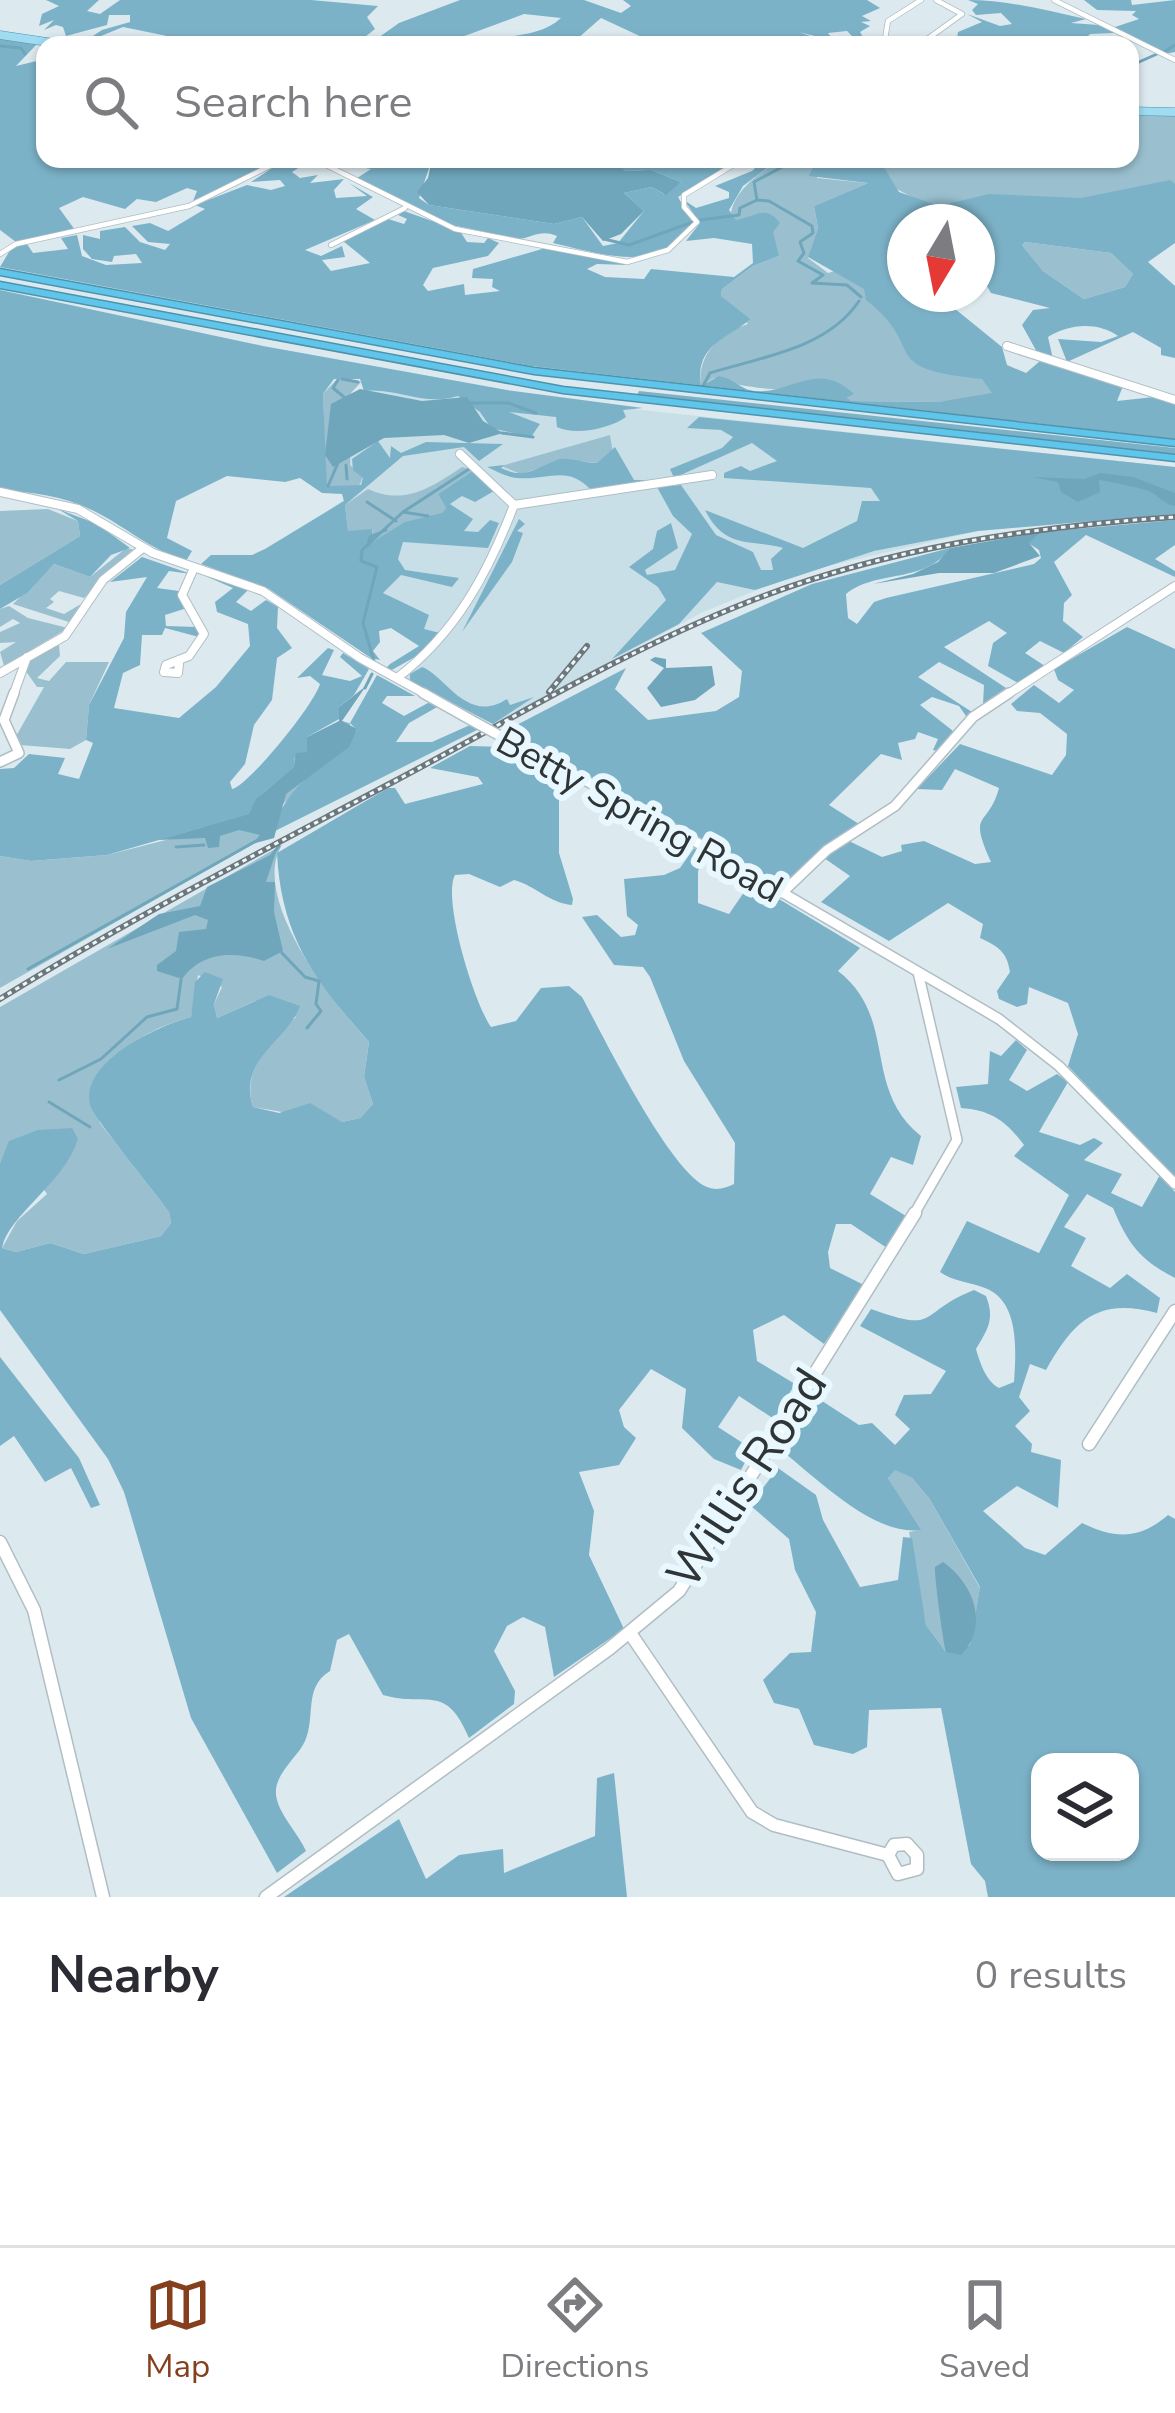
<!DOCTYPE html>
<style>
body{margin:0;font-family:"Nunito Sans",sans-serif;background:#f2f2f3;color:#2b2b33}
.controls{position:absolute;right:36px;bottom:36px;display:grid;overflow:hidden;border-radius:24px;box-shadow:0 3px 9px #0004}
.controls button{width:108px;height:108px;display:grid;place-items:center;padding:0;border:0;border-bottom:3px solid #e1e1e2;background:#fff;color:#2b2b33;font:60px sans-serif}
.compass{position:absolute;left:887px;top:204px;width:108px;height:108px;border-radius:50%;background:#fff;box-shadow:0 3px 9px #0004;rotate:190deg}
.list{margin:0;padding:0;list-style:none}
h2{display:flex;justify-content:space-between;align-items:center;height:156px;margin:0;padding:0 48px;font-size:51px}
h2 small{font-size:39px;font-weight:400;color:#7c7c81}
.icon{flex:none;width:66px;height:66px;fill:none;stroke:currentColor;stroke-width:2;stroke-linecap:round;stroke-linejoin:round}
.map{position:relative;flex:none;width:1175px;height:1897px;overflow:hidden}
.search{position:absolute;background:#fff;box-shadow:0 3px 9px #0004;left:36px;right:36px;top:36px;height:132px;display:flex;align-items:center;gap:30px;box-sizing:border-box;padding:0 42px;border-radius:24px;color:#7c7c81;font-size:45px}
.sheet{height:348px;background:#fff}
nav{display:flex;justify-content:space-around;align-items:center;box-sizing:border-box;height:168px;border-top:3px solid #e1e1e2;background:#fff;font-size:33px;color:#7c7c81}
nav a{display:grid;justify-items:center;gap:6px}
nav .on{color:#863f1c}
.map>svg:first-child{display:block}
</style>
<div class="map">
<svg width="1175" height="1897" viewBox="0 0 1175 1897">
<rect width="100%" height="100%" fill="#dceaf0"/>
<path fill="#c8dfe7" d="M398,370L558,401L1175,467V513L978,531L802,572L703,612L493,724L397,674L428,649L355,608L331,631L269,589L236,575L355,492L241,457Z"/>
<g fill="#9ac0cf">
<path d="M1130,113L1175,114V184L1142,188L1107,206L927,205L891,186L877,162L1130,159Z"/>
<path d="M779,159H817V178L868,183L814,206L818,228L808,258L828,273L841,269L970,372L1015,395L938,402L851,401L846,399L853,394C804,388 761,394 714,378L701,386C697,355 719,333 748,324L721,296L722,289L753,266L779,256L730,223C730,191 757,177 779,159Z"/>
<path d="M1025,242L1111,253L1133,274L1125,287L1084,299L1043,271L1022,245Z"/>
<path d="M339,377L361,382L351,393L350,465L363,477L358,488L326,486L323,394Z"/>
<path d="M610,435L613,453L597,463L567,460L521,474L501,466Z"/>
<path d="M462,467L474,470L438,494L446,508L442,514C414,518 399,535 373,541V530L348,532L345,505L368,489C404,506 432,487 462,467Z"/>
<path d="M48,509L78,521L80,536L0,585V511Z"/>
<path d="M125,549H133L84,598L59,591L50,599L54,602L46,608L64,614L81,604L72,623L13,604L54,564L90,577Z"/>
<path d="M9,606L28,618L68,628L4,666L0,652L16,642L0,643V632L20,623L13,619L0,627V609Z"/>
<path d="M59,645L60,656L37,678L49,681L66,662H109L89,705L86,740L70,749L20,745L15,738L44,687H37L25,670L30,660Z"/>
<path d="M342,721L350,723V743L281,806L274,838L265,837L0,988V856L31,861L107,855L197,832Z"/>
<path d="M282,845C249,898 334,1004 369,1042L364,1077L373,1104L360,1118L342,1122L253,1107C241,1071 270,1038 296,1017L255,1001L217,1018L214,1004L222,987L198,975L191,1017C147,1029 113,1050 91,1090L100,1123L169,1212L171,1223L161,1236L84,1254L50,1243L16,1252L2,1248L17,1221L47,1194L10,1141L0,1163V1007Z"/>
<path d="M894,1469L912,1478L929,1498L980,1588L970,1645L946,1652L926,1625L909,1532L920,1530L888,1478Z"/>
</g>
<g fill="#7cb2c8" fill-rule="evenodd">
<path d="M46,0H99L87,11L100,14L120,0H311L378,6L367,17L375,29L355,45H201L188,40L143,45L172,37L123,27L79,45L102,30L130,22V15H109L107,25L66,36L63,27L56,25L44,30L54,20L39,26L42,14L59,6Z"/>
<path d="M460,0H584L621,13L631,6L623,0H867L880,8L862,16L871,21L861,22L870,26L860,32L864,39L880,41L840,45L852,36L847,31L828,33L834,41L799,32L827,42L815,45H659L601,18L577,39L454,45C487,33 534,43 561,18L524,14L440,45H368L399,23Z"/>
<path d="M968,0C1008,0 1049,11 1086,19L1071,23L1099,25L1115,33L1090,34L1080,45H941L956,44L958,32L982,22L967,14L1000,26L1012,24L1001,13L976,15L972,10L978,4Z"/>
<path d="M1084,0H1131L1132,5L1175,0V52L1165,54L1112,28L1139,19L1132,15L1136,11L1097,10Z"/>
<path d="M0,37L37,44L16,66L45,59V159L273,162L198,201H193L197,191L187,188L156,202L137,199L125,209L83,197L59,208L75,230L16,242L0,230Z"/>
<path d="M354,159H432L419,198L429,205L554,224L582,217L603,246L618,243L644,211L624,193L652,187L664,194L681,182L651,170L624,171L623,159L731,164L678,197L694,225C661,275 600,254 553,243L557,236C540,229 532,238 519,239L442,223L354,180L371,169L349,165Z"/>
<path d="M764,159H779L743,186L729,210L736,220C756,217 765,204 780,223L773,232L779,256L753,266L722,289L721,296L750,319C731,338 694,343 701,386L719,376C735,379 740,389 754,391C791,395 817,359 854,394L847,398L851,401L938,402L992,393L982,379C873,368 930,350 866,300L864,289L808,257L818,228L814,206L868,183L809,176L817,159H879L899,192L939,206L989,194L1081,198L1170,180L1175,184V243L1148,262L1175,286V358L1161,355V348L1133,332L1067,362L1058,339L1101,342L1118,336C1097,321 1068,324 1048,337L1053,359L1038,354L1022,325L1033,310L1050,308L991,293L977,269V222H905V294H959L949,304L1002,347L1007,365L1026,373L1040,361L1123,386L1117,401L1154,397L1175,403V439L531,366L0,267L12,247L27,244L33,253L68,249L61,238L77,235L82,256L106,265L142,263L136,254L114,256L112,262L92,259L83,249V235L100,239V231L125,227L140,242L165,250L170,244L148,242L132,226L150,223L168,231L205,209L195,205L247,185L271,190L285,186L280,180L251,182L283,161L300,167L292,172L300,178L318,175L310,183L344,179L334,190L336,198L367,196L349,183L373,197L356,209L375,220L305,250L321,256L342,246L345,257L322,260L331,271L370,263L343,241L385,218L404,224L407,219L398,215L404,211L460,231L467,242L484,243L488,238L499,243L488,256L433,268L423,285L428,291L464,284L465,295L500,291L492,287L493,279L472,278L473,269L549,247L628,265L597,264L587,269L605,277L644,279L651,269L734,277L753,263L752,244L714,238L686,241L700,223L684,200L696,208L729,198V192L715,186L752,171ZM1025,242L1111,253L1133,274L1125,287L1084,299L1043,271L1022,245Z"/>
<path d="M0,290L263,346L507,390L643,408L623,410L626,417C609,429 575,436 557,427L556,417L509,412L540,424L531,437L491,428L480,412L458,396C423,407 397,387 364,391L360,379H334L323,394L327,486L361,485L363,478L353,470L352,459L378,441L390,458L391,446L401,453L426,442L503,444L479,461L464,447L403,456L345,505L348,531L372,529L374,541L405,522L442,513L446,508L438,494L474,470L494,491L475,502L462,496L450,504L473,519L464,531L478,532L490,520L499,523L488,548L403,542L398,559L405,570L459,578L452,587L401,575L383,593L429,615L424,629L440,633L422,653L390,671L386,668L390,664L419,646L391,628L379,631L380,642L373,651L380,660L371,658L269,589L201,564L211,555H252L265,549L344,501L342,494L322,493L300,478L285,482L227,476L176,501L167,538L192,551L186,561C147,548 128,528 94,511C65,496 32,492 0,490Z"/>
<path d="M639,391L1175,448V454L637,395Z"/>
<path d="M699,417L1175,467V514L978,531L874,551L755,590L717,582L679,624L612,659L666,600L658,587L629,567L653,549L657,531L671,523L678,548L645,570L647,575L675,570L692,534L673,516L657,487L681,485L716,535L753,552L761,570H773L771,559L783,548C751,539 725,550 705,510L803,548L857,521L862,501H880L871,488L724,478V473L741,466L750,471L777,461L752,443L674,478L670,469L722,448L733,437L721,430L687,428Z"/>
<path d="M615,447L634,480H659L591,490C567,464 548,481 516,478C506,477 496,471 487,467L504,465L501,468C526,480 535,468 557,460C568,456 585,464 597,463Z"/>
<path d="M58,509L97,524L130,548L111,555L90,577L54,564L27,593L0,609V585L80,536L78,521Z"/>
<path d="M519,519L525,524L517,531L523,533L512,562L462,632Z"/>
<path d="M1175,520V545L1155,559L1175,571V577L1086,535L1054,562L1072,595L1064,603L1063,621L1083,637L1064,653L1040,641L1025,653L1045,666L1018,683L988,666L993,643L1007,633L989,621L944,647L1006,688L983,704L984,685L939,662L918,677L972,712L966,716L959,706L932,697L920,705L953,731L937,751L933,750L938,739L918,732L915,739L898,743L902,760L881,754L829,805L859,824L782,885L505,731L626,668L615,689L648,720L716,711L739,697L742,671L701,633L812,584L950,548C926,584 877,569 846,594L848,618L857,624L874,602L886,598L1034,564L1041,558L1039,550L1028,543L1041,532Z"/>
<path d="M142,557L191,574L169,571L157,588L179,591L184,609L165,615L166,626L197,627L199,637L165,628L162,635H142L140,665L123,673L114,708L179,718L216,687L250,646L248,624L217,612L215,602L233,588L203,575L248,590L236,602L251,611L266,600L278,607L277,628L292,648L277,658L272,700L254,725L245,764L230,782L232,789C248,786 314,705 320,684L310,676L297,678L328,648L334,650L322,675L350,681L362,676L340,657L343,653L369,669L354,695L339,707L341,718L307,737V752L294,758V767L260,795L249,814L107,855L31,861L0,856V769L14,768L29,754L65,758L58,774L79,779L93,743L86,740L89,705L124,638L126,612L147,577L110,582Z"/>
<path d="M1127,627L1175,649V1179L1068,1066L1078,1034L1068,1003L1029,987L1027,1004L1017,1007L999,999L997,991L1010,972C1007,952 998,946 980,938L983,924L948,903L889,941L821,902L850,876L824,858L849,841L882,857L902,851L901,845L924,841L975,864L991,862C967,809 988,829 999,788L955,769L942,790L917,789L960,744L1052,775L1066,755L1067,734L1040,713L1017,711L1011,704L1034,685L1059,703L1074,690L1058,680L1054,669Z"/>
<path d="M422,667C446,676 467,725 507,699L510,705L534,697L493,724L410,681V674Z"/>
<path d="M377,675L415,696H387L382,703L404,716L428,703L439,706L409,723L396,742H432L470,725L479,729L271,833C291,776 323,772 357,730L350,723Z"/>
<path d="M470,746L504,747L559,776V853L573,899L572,905C549,903 536,886 514,880L500,887L469,874L455,875C442,899 474,1003 491,1027L516,1021L541,988L569,986L582,997C603,1036 670,1172 707,1187C717,1191 725,1188 734,1184L735,1143L684,1061L650,977L643,967L614,965L582,917L597,915L621,937L635,935L638,925L627,916L624,879L664,875L680,868L694,848L706,855L698,871V903L729,914L751,882L860,948L838,971C899,1018 861,1088 921,1136L913,1165L891,1157L870,1194L906,1216L887,1248L851,1224H836L828,1252L830,1268L864,1285L824,1344L784,1315L753,1330L757,1361L795,1384L774,1419L739,1396L718,1427L752,1449L741,1470L714,1459L682,1428L686,1389L651,1369L619,1410L624,1427L636,1438L619,1465L579,1472L594,1511L589,1555L624,1629L554,1677L545,1627L523,1617L507,1626L494,1651L515,1691L514,1704L469,1738C445,1682 429,1708 383,1695L349,1634L337,1640L330,1671C303,1688 316,1715 305,1741C297,1759 270,1776 277,1800C281,1816 299,1835 306,1851L277,1873L191,1718L124,1492L108,1459L0,1310V1163L9,1141L38,1130L72,1128L78,1139C64,1184 8,1215 2,1248L16,1252L50,1243L84,1254L161,1236L171,1223L169,1212C157,1195 93,1117 90,1105C80,1061 160,1025 191,1017L195,982L205,972L223,979L214,1004L217,1018L269,995L300,1006C287,1042 237,1059 253,1107L279,1113L310,1103L342,1122L360,1118L373,1104L364,1077L369,1042C314,980 281,936 277,853L388,788H395L405,804L483,784L478,777L430,768Z"/>
<path d="M1016,1040L1027,1050L1009,1080L1027,1091L1057,1074L1068,1082L1039,1132L1080,1145L1094,1138L1103,1143L1084,1160L1122,1174L1111,1193L1142,1207L1160,1175L1175,1192V1278C1140,1260 1128,1244 1113,1208L1087,1194L1064,1227L1086,1238L1071,1266L1110,1288L1127,1274L1160,1298L1157,1313C1098,1297 1074,1320 1046,1370L1030,1364L1019,1397L1030,1411L1015,1426L1032,1444L1031,1452L1061,1460L1058,1508L1017,1486L983,1511L1025,1548L1045,1555L1082,1523C1115,1539 1139,1540 1168,1515L1175,1519V1897H988L985,1881L971,1864L941,1708L869,1710L867,1747L853,1754L814,1745L799,1709L774,1703L763,1680L790,1653L811,1652L816,1612L795,1570L789,1539L750,1505L778,1468L816,1495L823,1520L860,1587L898,1580L903,1537L912,1538L926,1625L946,1652L970,1645L980,1587L929,1498L912,1478L895,1470L888,1478L921,1530C873,1537 814,1475 778,1448L816,1397L859,1425L872,1423L895,1445L910,1429L895,1415L904,1395L931,1394L946,1371L860,1326L871,1309C941,1334 916,1313 974,1290L986,1296C995,1319 988,1329 976,1349C980,1363 986,1381 999,1388L1014,1382C1016,1352 1020,1301 985,1288C970,1282 952,1281 940,1272L967,1221L1039,1253L1069,1195L1014,1156L1024,1145C1006,1121 991,1110 961,1108L956,1087L988,1084L990,1051L1001,1056ZM1040,1762H1130V1852H1040Z"/>
<path d="M0,1357L79,1458L100,1505L91,1508L71,1468L45,1482L14,1436L0,1446Z"/>
<path d="M614,1773L627,1897H284L399,1819L426,1879L459,1855L503,1849L504,1873L595,1836L597,1778Z"/>
</g>
<g fill="#6fa6bb">
<path d="M432,159H623L624,171L651,170L681,182L666,195L652,187L624,193L644,211L621,234L603,241L582,217L554,224L429,205L417,192L428,178Z"/>
<path d="M360,389L422,401L467,397L483,421L503,433L469,443L444,435L384,438L333,467L325,455L331,404Z"/>
<path d="M1101,473L1133,477L1175,493V506C1161,503 1159,495 1149,491C1145,489 1102,480 1099,480L1100,492L1078,502L1061,492L1058,482L1032,477L1084,479Z"/>
<path d="M1041,532L1029,543L1040,556L994,573H939L873,584L913,574L938,562L950,548Z"/>
<path d="M655,657L666,659V668L712,666L715,685L695,700L661,707L647,688L664,668L650,660Z"/>
<path d="M366,686L342,721L357,729L349,747L286,794L274,838L252,844L260,835L239,830L220,836L219,847L208,848L205,838L158,840L249,814L256,799L294,767L296,753L307,752V737L339,721V707Z"/>
<path d="M276,852L266,882H275L274,912L283,951L264,961C235,951 202,951 182,979L157,971V965L176,951L179,932L206,929L208,920L195,915L107,949L159,914L200,906L207,887Z"/>
<path d="M943,1562C973,1583 990,1625 961,1655L946,1652C943,1644 934,1574 935,1567Z"/>
</g>
<g fill="none" stroke-linecap="round" stroke-linejoin="round">
<g stroke="#6fa6bb" stroke-width="3">
<path d="M0,46L21,48L25,54"/>
<path d="M1164,52L1175,45"/>
<path d="M1130,66L1157,54"/>
<path d="M1130,88L1135,108"/>
<path d="M797,159L754,182L757,200L769,201L812,226L813,233L800,242L804,253L798,261L823,275L812,283L847,285L861,297"/>
<path d="M700,220L739,215L740,208L757,200"/>
<path d="M604,239L629,245L693,222"/>
<path d="M342,379L358,382"/>
<path d="M338,380L333,388L344,397"/>
<path d="M703,386L710,373C761,357 827,349 859,301"/>
<path d="M469,403H508L536,413"/>
<path d="M502,433L533,437"/>
<path d="M346,465L347,479"/>
<path d="M328,486L338,463"/>
<path d="M367,502L396,521"/>
<path d="M403,512L428,516"/>
<path d="M368,545L370,537L386,530"/>
<path d="M374,661L363,623L377,567L361,561L362,550L403,512L469,469"/>
<path d="M365,688L372,674"/>
<path d="M176,847L204,845"/>
<path d="M272,855L279,846"/>
<path d="M282,953L305,977L319,981L316,1004L321,1011L307,1028"/>
<path d="M28,969L256,841"/>
<path d="M59,1080L101,1059L147,1017L177,1009L181,980"/>
<path d="M49,1102L90,1127"/>
</g>
<g stroke="#b0bec4" stroke-width="6">
<g id="minor-far3">
<path d="M1054,0L1175,60"/>
<path d="M884,45L888,21L921,0"/>
<path d="M919,45L962,14L936,0"/>
<path d="M314,159L455,229L627,262L668,250L697,222L684,207V195L743,159"/>
<path d="M331,245L405,208"/>
<path d="M0,254L16,244L189,206L284,159"/>
</g>
</g>
<g stroke="#b0bec4" stroke-width="10">
<g id="minor-far2">
<path d="M1007,346L1175,400"/>
<path d="M460,454L514,505"/>
<path d="M0,492L78,509L153,553L263,591L360,658L429,696"/>
<path d="M179,664L178,673L164,672L166,665L189,656L204,634L182,595L194,568"/>
<path d="M0,673L65,636L103,580L143,548"/>
<path d="M397,678C456,633 488,573 514,505L712,475"/>
<path d="M13,696L27,657"/>
<path d="M1005,696L1175,586"/>
</g>
</g>
<g stroke="#b0bec4" stroke-width="12">
<g id="minor-far1">
<path d="M423,693L471,720"/>
<path d="M504,738L636,807L999,1019L1059,1066L1175,1184"/>
<path d="M0,762L19,753L4,720L14,693"/>
<path d="M782,893L827,850L895,806L973,717L1009,693"/>
<path d="M913,1216L957,1140L918,972"/>
</g>
</g>
<g stroke="#b0bec4" stroke-width="15">
<g id="minor">
<path d="M1089,1444L1175,1311"/>
<path d="M0,1542L34,1610L103,1897"/>
<path d="M630,1633L752,1812L774,1825L888,1855"/>
<path d="M907,1844L917,1855V1869L898,1874L888,1855L894,1845Z"/>
<path d="M266,1897L609,1649L679,1591L915,1213"/>
</g>
</g>
<g stroke="#4e93ab" stroke-width="9">
<g id="major">
<path d="M0,35L67,45"/>
<path d="M1130,111L1175,112"/>
</g>
</g>
<g stroke="#4e93ab" stroke-width="3">
<g id="highway">
<path d="M0,269L534,368L1175,440V446L534,374L0,275Z"/>
<path d="M0,282L563,387L1175,455V461L563,393L0,288Z"/>
</g>
</g>
<use href="#minor-far3" stroke="#fff" stroke-width="4.5"/>
<use href="#minor-far2" stroke="#fff" stroke-width="8"/>
<use href="#minor-far1" stroke="#fff" stroke-width="9"/>
<use href="#minor" stroke="#fff" stroke-width="12"/>
<use href="#major" stroke="#9fdcf2" stroke-width="8"/>
<use href="#highway" fill="#5fc5ea" fill-rule="evenodd"/>
<g stroke="#6d767a" stroke-width="6">
<g id="rail">
<path d="M549,692L587,646"/>
<path d="M0,999C127,920 259,853 391,783C509,721 623,651 748,602C885,548 1029,527 1175,517"/>
</g>
</g>
<use href="#rail" stroke="#e9f8fe" stroke-width="3" stroke-dasharray="4.5" stroke-linecap="butt"/>
<g stroke="#b0bec4" stroke-width="12" stroke-linecap="butt">
<path id="minor-bridge" d="M471,720L504,738"/>
</g>
<use href="#minor-bridge" stroke="#fff" stroke-width="9"/>
</g>
<g text-anchor="middle" stroke-width="12" stroke-linejoin="round" paint-order="stroke">
<g font-size="39" fill="#2f3537" stroke="#e9f8fe">
<text transform="translate(640 814) rotate(29)" y="14">Betty Spring Road</text>
</g>
<g font-size="48" fill="#2f3537" stroke="#e9f8fe">
<text transform="translate(746 1478) rotate(-57)" y="17">Willis Road</text>
</g>
</g>
</svg>
<div class="controls">
<button><svg class="icon" aria-label="layers" viewBox="0 0 24 24"><path d="M12 4l9 5-9 5-9-5zM3 14l9 5 9-5"/></svg></button>
</div>
<svg class="compass" viewBox="-18 -18 36 36"><path d="M0-13l5 13h-10z" fill="#e53935"/><path d="M0 13l5-13h-10z" fill="#7c7c81"/></svg>
<div class="search"><svg class="icon" aria-label="search" viewBox="0 0 24 24"><circle cx="10" cy="10" r="6"/><path d="M15 15l6 6"/></svg>Search here</div>
</div>
<section class="sheet">
<h2>Nearby<small>0 results</small></h2>
<ul class="list">
</ul>
</section>
<nav>
<a class="on"><svg class="icon" aria-label="map" viewBox="0 0 24 24"><path d="M3 6l6-2 6 2 6-2v14l-6 2-6-2-6 2zM9 4v14M15 6v14"/></svg>Map</a>
<a><svg class="icon" aria-label="directions" viewBox="0 0 24 24"><path d="M12 3l9 9-9 9-9-9zM9 14v-3h6M13 9l2 2-2 2"/></svg>Directions</a>
<a><svg class="icon" aria-label="saved" viewBox="0 0 24 24"><path d="M7 4h10v16l-5-4-5 4z"/></svg>Saved</a>
</nav>
